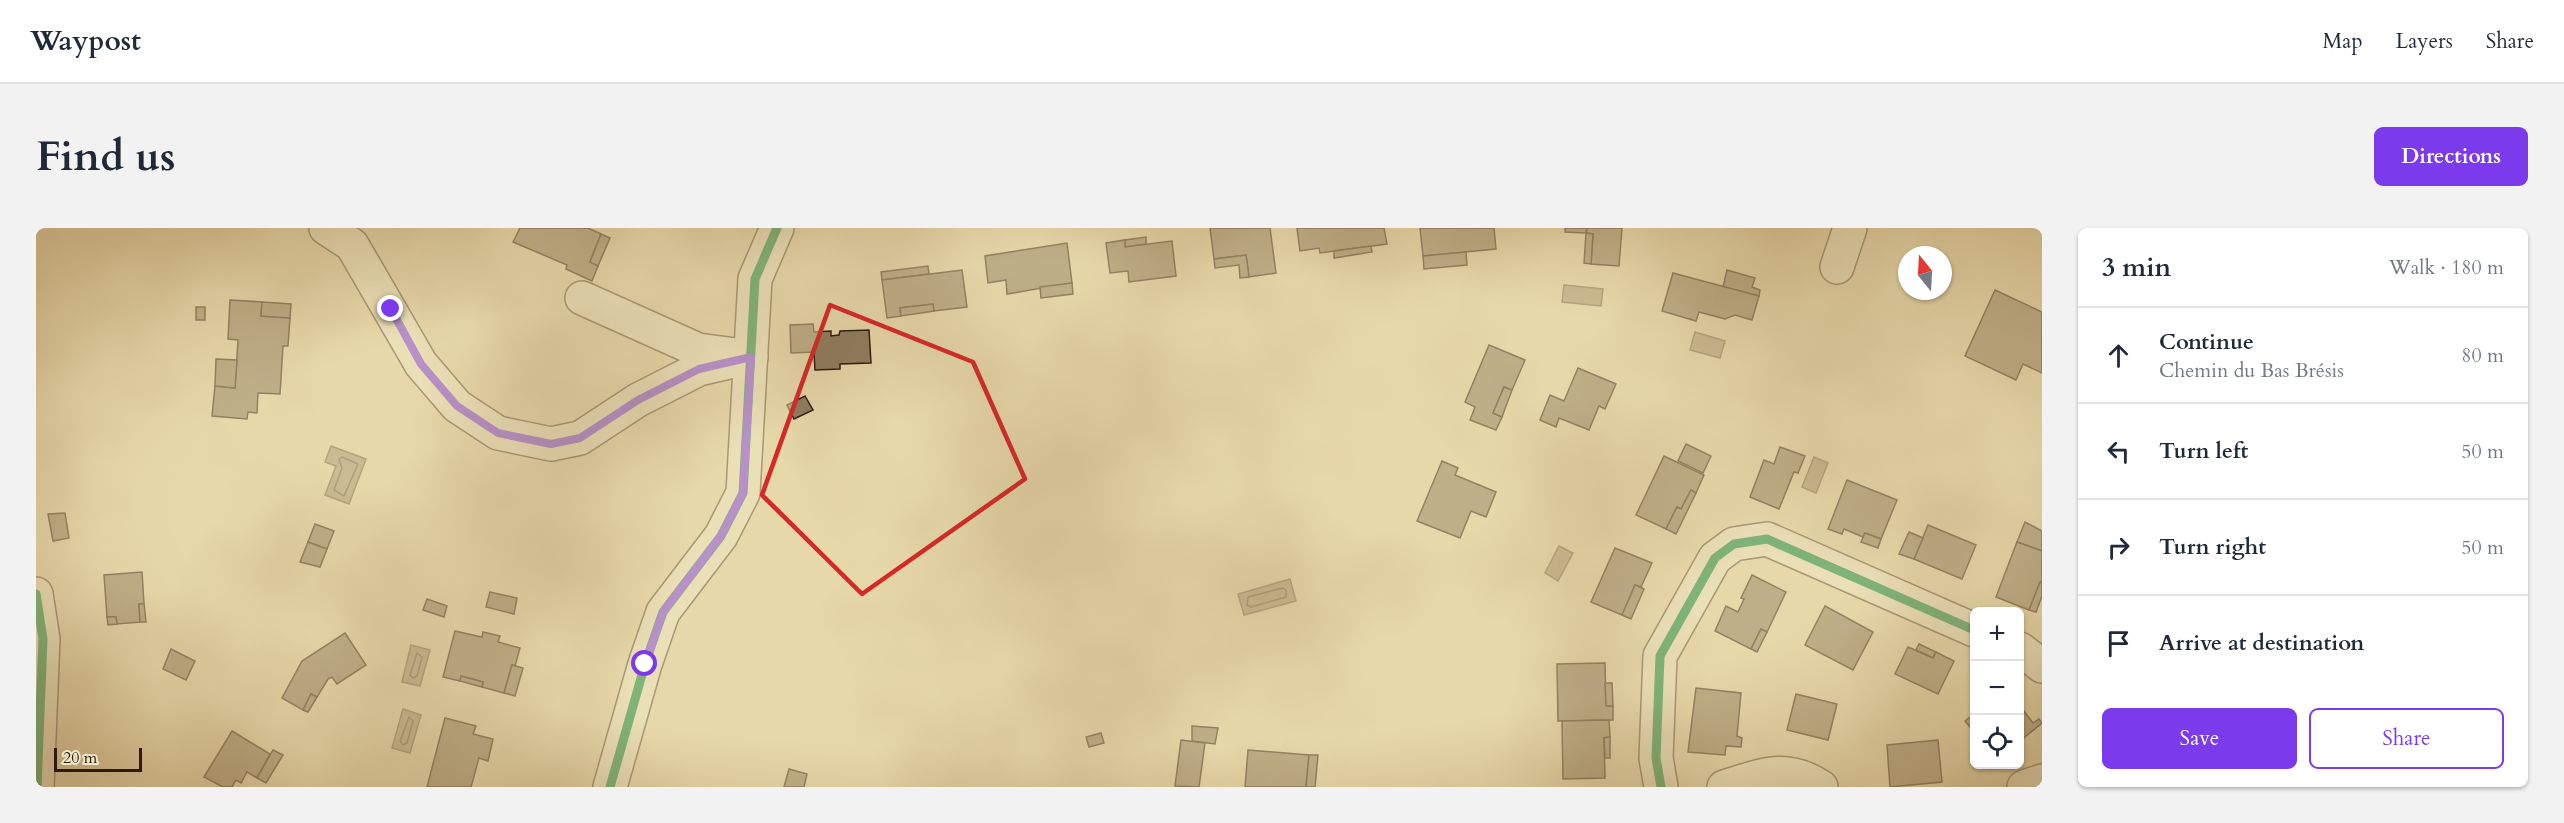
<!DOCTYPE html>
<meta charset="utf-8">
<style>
body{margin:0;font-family:Cardo,serif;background:#f2f2f3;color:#1f2937}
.controls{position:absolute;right:18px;bottom:18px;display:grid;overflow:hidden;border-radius:9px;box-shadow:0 2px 4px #0004}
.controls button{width:54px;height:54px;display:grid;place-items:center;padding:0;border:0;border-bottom:2px solid #e0e1e3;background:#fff;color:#1f2937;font:30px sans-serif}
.compass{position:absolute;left:1862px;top:18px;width:54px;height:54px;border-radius:50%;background:#fff;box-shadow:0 2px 4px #0004;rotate:342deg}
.scale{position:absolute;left:18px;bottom:15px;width:88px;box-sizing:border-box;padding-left:6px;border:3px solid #2e1a0e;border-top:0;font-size:16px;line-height:21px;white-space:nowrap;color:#2e1a0e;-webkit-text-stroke:4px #efe6c8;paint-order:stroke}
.stop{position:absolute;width:18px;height:18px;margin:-14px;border:4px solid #7c3aed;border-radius:50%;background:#fff}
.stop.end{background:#7c3aed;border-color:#fff;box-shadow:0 2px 6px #0008}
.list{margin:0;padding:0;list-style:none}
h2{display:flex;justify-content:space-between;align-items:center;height:78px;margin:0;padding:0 24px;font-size:26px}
h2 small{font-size:20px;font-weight:400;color:#747a83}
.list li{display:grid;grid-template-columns:39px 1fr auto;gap:18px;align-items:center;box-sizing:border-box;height:96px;padding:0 24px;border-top:2px solid #e0e1e3}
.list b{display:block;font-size:22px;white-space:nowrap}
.list p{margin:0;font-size:20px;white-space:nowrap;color:#747a83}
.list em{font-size:20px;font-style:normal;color:#747a83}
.actions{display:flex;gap:12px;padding:18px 24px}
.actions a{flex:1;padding:14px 0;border:2px solid #7c3aed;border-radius:9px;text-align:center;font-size:21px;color:#7c3aed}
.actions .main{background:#7c3aed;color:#fff}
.icon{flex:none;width:33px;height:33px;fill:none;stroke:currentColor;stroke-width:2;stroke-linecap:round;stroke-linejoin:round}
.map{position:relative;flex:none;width:2006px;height:559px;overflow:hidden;border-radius:9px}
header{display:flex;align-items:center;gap:36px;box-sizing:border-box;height:84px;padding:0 30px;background:#fff;border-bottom:2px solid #e0e1e3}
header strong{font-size:28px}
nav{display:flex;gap:33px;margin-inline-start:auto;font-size:21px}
.intro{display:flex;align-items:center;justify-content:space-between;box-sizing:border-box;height:144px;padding:0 36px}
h1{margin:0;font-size:42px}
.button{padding:15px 27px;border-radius:9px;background:#7c3aed;color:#fff;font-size:21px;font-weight:700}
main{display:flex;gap:36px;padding:0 36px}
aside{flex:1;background:#fff;border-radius:9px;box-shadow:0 2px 4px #0004}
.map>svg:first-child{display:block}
</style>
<header>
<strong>Waypost</strong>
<nav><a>Map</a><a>Layers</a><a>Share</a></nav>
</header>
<div class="intro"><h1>Find us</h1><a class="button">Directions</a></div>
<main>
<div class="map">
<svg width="2006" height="559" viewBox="0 0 2006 559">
<rect width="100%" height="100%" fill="#e7d8aa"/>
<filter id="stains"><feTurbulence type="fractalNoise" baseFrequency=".00333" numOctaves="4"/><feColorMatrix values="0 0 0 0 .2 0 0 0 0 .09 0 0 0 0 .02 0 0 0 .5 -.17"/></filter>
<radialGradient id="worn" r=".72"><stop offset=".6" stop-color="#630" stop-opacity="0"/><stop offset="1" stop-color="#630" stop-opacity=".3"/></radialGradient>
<g fill="#a89775" stroke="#77654c" stroke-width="1.5">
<path d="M1528,57L1567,61L1565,78L1526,74Z"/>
<path d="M1659,104L1689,113L1684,130L1654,122Z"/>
<path d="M295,218L330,231L313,276L289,267L300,238L289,234Z"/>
<path d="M1778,229L1792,235L1780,265L1766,259Z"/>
<path d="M1523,318L1537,325L1522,353L1509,345Z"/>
<path d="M1254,351L1260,373L1208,387L1202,366Z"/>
<path d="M375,417L394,422L384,458L366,454Z"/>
<path d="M367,481L385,487L374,525L356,520Z"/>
</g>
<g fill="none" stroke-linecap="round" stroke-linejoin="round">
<g stroke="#6b5842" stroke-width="1.5">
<path d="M306,229L322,236L308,268L298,262L306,240L303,231Z"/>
<path d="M1247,360L1250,362V369L1215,379L1211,377L1212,369Z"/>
<path d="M381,425L386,429L381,448L377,450L374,447Z"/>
<path d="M373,489L377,493L371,515L367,517L364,513Z"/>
</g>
</g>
<g fill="#8e7d5f" stroke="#2e1a0e" stroke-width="1.5">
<path d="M484,0H552L565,6L554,34L562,38L556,53L530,41L531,37L477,14Z"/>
<path d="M1174,0H1234L1240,45L1213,49L1210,27L1178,31Z"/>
<path d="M1261,0H1348L1351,16L1284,25L1283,20L1264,23Z"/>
<path d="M1384,0H1458L1460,21L1387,28Z"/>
<path d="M1529,0H1551L1550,5L1529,4Z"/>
<path d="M1551,0H1586L1583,38L1555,36L1557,6L1550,5Z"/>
<path d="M1550,5L1557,6L1555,36L1548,35Z"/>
<path d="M565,6L574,10L562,38L554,34Z"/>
<path d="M1110,9V16L1089,19V12Z"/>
<path d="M1089,12V19L1136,13L1140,48L1093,54L1092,43L1074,45L1070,15Z"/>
<path d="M1031,15L1036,55L971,66L970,52L952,55L949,28Z"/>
<path d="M1335,18L1336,24L1298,30V23Z"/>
<path d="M1430,24L1431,37L1388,41L1387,28Z"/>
<path d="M1210,27L1213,49L1204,50L1203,37L1179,40L1178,31Z"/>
<path d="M892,38L893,46L846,52L845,44Z"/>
<path d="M926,42L931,79L898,83L897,76L864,80L865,88L851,90L846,52Z"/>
<path d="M1691,42L1719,50L1716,59L1724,62L1723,68L1687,59Z"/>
<path d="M1637,45L1723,68L1716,92L1699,87L1689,91L1663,84L1660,93L1626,83Z"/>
<path d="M1036,55L1037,66L1005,70L1004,59Z"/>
<path d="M1959,62L2006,84V145L1987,136L1980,152L1929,128Z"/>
<path d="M194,72L226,74L225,88L254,90L252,118H247L244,166L222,165L221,185L212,184L211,191L176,188L179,158L199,160L202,112L192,111Z"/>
<path d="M226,74L255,76L254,90L225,88Z"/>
<path d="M897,76L898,83L865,88L864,80Z"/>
<rect x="160" y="79" width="9" height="13"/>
<path d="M777,96L778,104L795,103V108L803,107L804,103L833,102L835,135L804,136V141L779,142L778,124L755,125L754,97Z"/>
<path d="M1453,117L1489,132L1476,162L1468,159L1457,185L1466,189L1460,202L1434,192L1439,179L1429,174Z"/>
<path d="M180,131L201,132L199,160L179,158Z"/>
<path d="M1542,140L1580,156L1569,181L1563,178L1553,202L1523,190L1520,199L1504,192L1514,167L1528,173Z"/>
<path d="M1468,159L1476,162L1466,189L1457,185Z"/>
<path d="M769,168L777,182L758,191L751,177Z"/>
<path d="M1650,216L1675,228L1667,245L1642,233Z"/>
<path d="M1744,219L1769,228L1762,245L1758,244L1743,281L1714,269L1728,232L1738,236Z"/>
<path d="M1628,228L1668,247L1660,265L1655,262L1645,281L1641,279L1630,301L1600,287Z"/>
<path d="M1406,233L1422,240L1419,247L1460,264L1450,289L1435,283L1424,310L1381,293Z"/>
<path d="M1811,252L1861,272L1845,311L1829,305L1827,309L1808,301L1806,306L1792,301Z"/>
<path d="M1655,262L1660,265L1640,306L1630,301L1641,279L1645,281Z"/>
<path d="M29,285L33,310L17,313L12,286Z"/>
<path d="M1989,294L2006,303V323L1981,314Z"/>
<path d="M279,296L298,303L291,321L272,314Z"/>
<path d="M1892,297L1940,317L1926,351L1878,331Z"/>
<path d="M1873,304L1887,310L1878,331L1863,326Z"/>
<path d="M1829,305L1845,311L1842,320L1825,314Z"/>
<path d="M272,314L291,321L284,339L264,334Z"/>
<path d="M1981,314L2006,323V352L1993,382L1960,369Z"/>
<path d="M1579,320L1616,335L1605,359L1599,357L1586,387L1555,374Z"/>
<path d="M106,344L108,376H103L104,394L81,396L80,389H71L68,347Z"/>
<path d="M1716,347L1750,364L1731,404L1725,401L1715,421L1679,403L1690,378L1702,384L1708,371L1705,370Z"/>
<path d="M2004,354L2006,355V368L2000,384L1993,382Z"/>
<path d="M1599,357L1608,361L1595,391L1586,387Z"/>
<path d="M454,364L481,370L478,386L450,379Z"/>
<path d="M391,371L411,378L408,389L387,382Z"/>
<path d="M103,376H108L110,394H104Z"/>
<path d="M1789,378L1837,404L1817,442L1769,417Z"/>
<path d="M71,389H80L81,396L72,397Z"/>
<path d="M1725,401L1731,404L1721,424L1715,421Z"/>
<path d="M419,403L446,409L447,404L464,408L462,414L484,420L479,438L476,437L468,465L446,459L447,454L425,448L424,453L407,449Z"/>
<path d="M309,405L330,437L301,456L296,449L292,451L281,469L275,466L267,482L246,470L266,433Z"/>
<path d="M1883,416L1900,424L1897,430L1880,422Z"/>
<path d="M1872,419L1897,430L1900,424L1918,433L1902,466L1859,446Z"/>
<path d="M135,421L159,433L150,452L127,441Z"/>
<path d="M1569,435L1570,478H1577V492L1522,493L1521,436Z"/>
<path d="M476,437L487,440L479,468L468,465Z"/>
<path d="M425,448L447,454L446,459L424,453Z"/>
<path d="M1569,455H1576L1577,478H1570Z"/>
<path d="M1660,460L1705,465L1701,508L1706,510L1705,519L1690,518L1689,527L1652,524Z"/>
<path d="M275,466L281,469L272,484L267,482Z"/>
<path d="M1760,466L1801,476L1792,512L1751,502Z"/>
<path d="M1984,478L1997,495L2003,491L2006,495L1984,513Z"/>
<path d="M1938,486V504L1929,493Z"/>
<path d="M409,490L440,498L437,506L457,511L452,533L443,530L435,559H391Z"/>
<path d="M1573,492L1574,509L1568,510L1569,550L1527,551L1526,493Z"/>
<path d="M1156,498L1182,500L1179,516L1156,513Z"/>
<path d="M196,503L234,526L221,550L211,544L205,555L200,552L196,559H187L168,549Z"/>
<path d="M1065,505L1068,515L1053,519L1050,509Z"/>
<path d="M1574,509V530H1569L1568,510Z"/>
<path d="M1145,512L1169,515L1163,559L1139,558Z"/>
<path d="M1902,512L1906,554L1854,559L1851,517Z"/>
<path d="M237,522L247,527L230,555L221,550Z"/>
<path d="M1212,522L1273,527L1270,559H1209Z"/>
<path d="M1273,527H1282L1279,559H1270Z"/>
<path d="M753,541L771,546L768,559H748Z"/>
</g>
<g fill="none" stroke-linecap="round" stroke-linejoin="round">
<g stroke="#5c4a35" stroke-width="36">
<g id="minor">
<path d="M290,0L316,17L385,136L421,178L462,205L515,216L544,210L602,172L663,141L715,129L662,122L546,70"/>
<path d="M1801,39L1814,0"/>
<path d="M0,366L7,411L1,559"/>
<path d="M1984,421L2006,438"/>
<path d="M574,559L609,436L627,384L685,308L707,265L719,51L741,0"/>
<path d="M1625,559L1620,530L1624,428L1679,330L1698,316L1731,311L1938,402"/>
<path d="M1688,559C1725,548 1749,535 1785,559"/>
<path d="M1988,559L2006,553"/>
</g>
</g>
<use href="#minor" stroke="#efe6c8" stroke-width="33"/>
<g stroke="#efe6c8" stroke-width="13">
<g id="cycleway">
<path d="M0,366L7,411L1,559"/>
<path d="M574,559L609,436L627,384L685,308L707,265L719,51L741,0"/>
<path d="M1625,559L1620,530L1624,428L1679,330L1698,316L1731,311L1938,402"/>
</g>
</g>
<use href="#cycleway" stroke="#00873e" stroke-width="9"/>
</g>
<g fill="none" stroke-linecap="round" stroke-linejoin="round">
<path stroke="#7c3aed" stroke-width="8" d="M355,81L385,136L421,178L462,205L515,216L544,210L602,172L663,141L715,129L707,265L685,308L627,384L609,436"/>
</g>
<path d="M0 0H2006V559H0ZM794,77L937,134L989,251L826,366L726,267Z" fill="#e7d8aa" fill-opacity=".55" fill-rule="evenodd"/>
<path fill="none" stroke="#d62828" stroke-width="4.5" stroke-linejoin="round" d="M794,77L937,134L989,251L826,366L726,267Z"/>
<rect width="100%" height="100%" filter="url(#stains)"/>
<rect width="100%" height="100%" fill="url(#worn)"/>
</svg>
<div class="controls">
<button>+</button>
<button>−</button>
<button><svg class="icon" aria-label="locate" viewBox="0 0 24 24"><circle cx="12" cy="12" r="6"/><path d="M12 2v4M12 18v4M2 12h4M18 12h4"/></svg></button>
</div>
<svg class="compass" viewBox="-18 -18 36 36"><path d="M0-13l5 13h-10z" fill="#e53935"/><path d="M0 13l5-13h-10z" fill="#747a83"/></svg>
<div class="scale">20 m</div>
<div class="stop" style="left:609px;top:436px"></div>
<div class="stop end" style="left:355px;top:81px"></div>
</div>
<aside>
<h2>3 min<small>Walk · 180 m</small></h2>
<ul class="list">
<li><svg class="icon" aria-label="ahead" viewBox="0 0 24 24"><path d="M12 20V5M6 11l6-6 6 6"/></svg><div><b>Continue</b><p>Chemin du Bas Brésis</p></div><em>80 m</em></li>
<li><svg class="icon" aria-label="left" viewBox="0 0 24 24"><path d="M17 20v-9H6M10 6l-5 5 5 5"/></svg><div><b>Turn left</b></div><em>50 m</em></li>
<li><svg class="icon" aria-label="right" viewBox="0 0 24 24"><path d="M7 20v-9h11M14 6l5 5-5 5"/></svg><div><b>Turn right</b></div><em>50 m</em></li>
<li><svg class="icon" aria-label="arrive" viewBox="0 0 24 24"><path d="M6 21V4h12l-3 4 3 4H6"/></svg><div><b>Arrive at destination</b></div></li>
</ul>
<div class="actions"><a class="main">Save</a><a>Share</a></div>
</aside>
</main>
